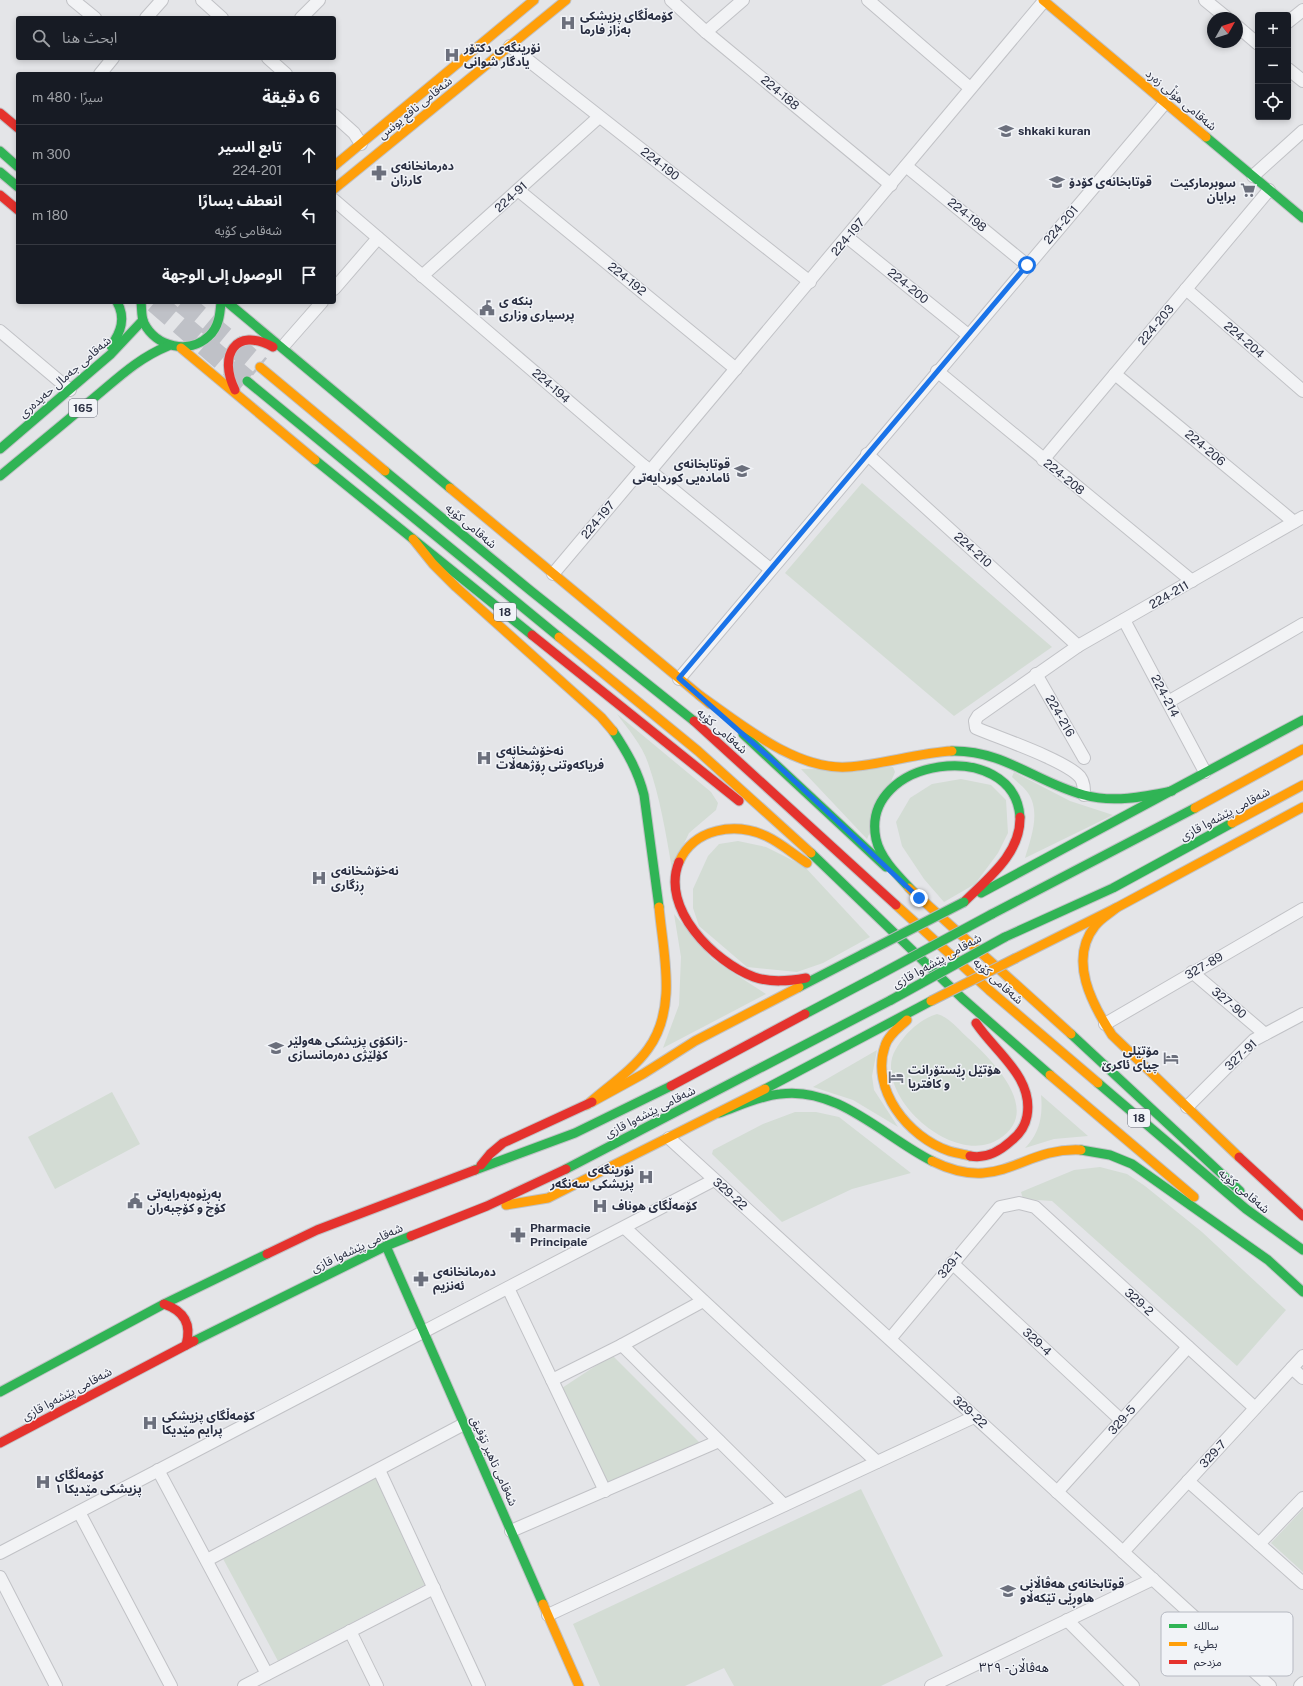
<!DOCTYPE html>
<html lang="ar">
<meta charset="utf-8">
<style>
body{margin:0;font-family:"Public Sans","Noto Sans Arabic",sans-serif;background:#20242c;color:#f1f3f6;direction:rtl}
.controls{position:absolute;right:12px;top:12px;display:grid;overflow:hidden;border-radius:4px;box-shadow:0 2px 6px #0003}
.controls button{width:36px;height:36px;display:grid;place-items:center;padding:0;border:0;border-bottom:1px solid #363941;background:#171b24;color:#f1f3f6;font:20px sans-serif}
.compass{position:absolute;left:1207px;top:12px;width:36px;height:36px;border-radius:50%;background:#171b24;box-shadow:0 2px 6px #0003;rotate:51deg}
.stop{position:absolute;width:12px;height:12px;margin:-9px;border:3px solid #1a73e8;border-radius:50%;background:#fff}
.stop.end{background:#1a73e8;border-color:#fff;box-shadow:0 1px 4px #0008}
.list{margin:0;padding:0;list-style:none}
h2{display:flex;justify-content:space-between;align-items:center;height:52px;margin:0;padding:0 16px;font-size:17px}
h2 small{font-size:13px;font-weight:400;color:#9ea1a6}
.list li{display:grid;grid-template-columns:26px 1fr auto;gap:12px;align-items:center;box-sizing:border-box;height:60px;padding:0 16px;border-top:1px solid #363941}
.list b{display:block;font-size:15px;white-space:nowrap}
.list p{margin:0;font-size:13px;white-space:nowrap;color:#9ea1a6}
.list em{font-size:13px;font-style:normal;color:#9ea1a6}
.icon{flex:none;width:22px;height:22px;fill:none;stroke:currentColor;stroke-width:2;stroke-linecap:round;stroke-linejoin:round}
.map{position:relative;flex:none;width:1303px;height:1686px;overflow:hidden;direction:ltr}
.search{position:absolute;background:#171b24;box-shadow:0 2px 6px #0003;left:16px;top:16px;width:320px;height:44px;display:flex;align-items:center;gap:10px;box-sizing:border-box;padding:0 14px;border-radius:4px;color:#9ea1a6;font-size:15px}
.panel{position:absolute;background:#171b24;box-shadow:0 2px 6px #0003;left:16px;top:72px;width:320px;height:232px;border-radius:4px;direction:rtl}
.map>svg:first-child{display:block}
</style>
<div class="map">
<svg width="1303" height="1686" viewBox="0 0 1303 1686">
<rect width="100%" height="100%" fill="#e4e5e8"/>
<g fill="#d3dcd4">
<path d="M862,483L1052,647L954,716L785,573Z"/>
<path d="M617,714L711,792L718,803L716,810L689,833L672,869C666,834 660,797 648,763C642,745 628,729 617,714Z"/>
<path d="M893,767L895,772L867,839L801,769Z"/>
<path d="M1014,772L1070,801L1113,815L1025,858C1031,838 1041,812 1028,793C1024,787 1017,782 1012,777Z"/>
<path d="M961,779L991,785L1006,800L1008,833L998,853L975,884L944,902L924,879L902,846L896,822L910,798L932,784Z"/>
<path d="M738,841L766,847L804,866L870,937L823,963L797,972L747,967L699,926L693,908V889L708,856L719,844Z"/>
<path d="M674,914L712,959L766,994L663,1048L679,1005L681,957Z"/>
<path d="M937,1014C949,1017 959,1030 968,1038C992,1060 1044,1111 999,1139C959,1165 890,1110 891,1066C891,1054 898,1045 905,1036C914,1026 924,1018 937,1014Z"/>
<path d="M877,1050L872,1076L874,1090L898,1127L853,1100L813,1087Z"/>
<path d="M112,1092L140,1144L55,1189L28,1137Z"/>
<path d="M1041,1095L1088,1136L1054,1139L1025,1148C1040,1133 1043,1115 1041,1095Z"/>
<path d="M795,1112H816L839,1117L911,1173L852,1189L782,1222L712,1154L713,1150L763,1124Z"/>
<path d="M1100,1167L1127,1174L1145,1186L1202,1232L1286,1310L1237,1366L1052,1201L1023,1199L1021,1192L1074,1170Z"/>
<path d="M612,1355L700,1443L606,1485L562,1388Z"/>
<path d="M377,1475L428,1583L278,1661L221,1555Z"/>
<path d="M861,1489L943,1656L881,1686H734L724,1668L685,1686H600L573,1624Z"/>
<path d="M1303,1509V1572L1271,1543Z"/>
</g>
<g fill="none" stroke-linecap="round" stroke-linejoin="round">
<g stroke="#bfc1c7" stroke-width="22" stroke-dasharray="22 11" stroke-linecap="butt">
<path d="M155,302L247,381"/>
<path d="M182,302L260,367"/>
</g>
<g stroke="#c1c2c6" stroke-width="14">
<g id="street">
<path d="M73,0L95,18"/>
<path d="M202,0L222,18"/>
<path d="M671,0L706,32L891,185"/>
<path d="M868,0L970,88"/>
<path d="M1205,0L1227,18"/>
<path d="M146,18L162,0"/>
<path d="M301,18L319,0"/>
<path d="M1288,22L1303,10"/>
<path d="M1237,26L1258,44"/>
<path d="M706,32L743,0"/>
<path d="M510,46L810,282"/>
<path d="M268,58L286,74"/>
<path d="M1288,69L1303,81"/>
<path d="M100,74L113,58"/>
<path d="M334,115L354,133L361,144"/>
<path d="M906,166L1027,265"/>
<path d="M1253,176L1303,131"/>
<path d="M518,190L736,369"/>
<path d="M334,200L644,466L770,569"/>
<path d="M847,237L968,335"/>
<path d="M422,276L599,117"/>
<path d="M334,289L378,238"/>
<path d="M1186,289L1303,391"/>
<path d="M0,331L70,390"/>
<path d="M286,343L322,302"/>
<path d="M937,371L1192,581"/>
<path d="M1115,374L1294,522"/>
<path d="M867,454L1078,646"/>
<path d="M1043,460L1269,190"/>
<path d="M650,471L1044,1"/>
<path d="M553,574L644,466"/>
<path d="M1124,620L1205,772"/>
<path d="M1036,674L1084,758"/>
<path d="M679,679L1165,103"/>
<path d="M1168,702L1303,624"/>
<path d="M1084,795C1084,789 1084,782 1080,777C1065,760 999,738 976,728L975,721L978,716L1078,646L1303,517"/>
<path d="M1192,972L1265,1034"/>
<path d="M1105,1024L1303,909"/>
<path d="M1187,1107L1254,1040L1303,1014"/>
<path d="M669,1138L1270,1686"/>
<path d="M625,1228L877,1462"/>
<path d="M952,1263L1122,1421"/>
<path d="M508,1288L605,1491"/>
<path d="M890,1339L1000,1207L1019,1203L1035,1207L1255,1408"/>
<path d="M622,1345L784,1505"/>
<path d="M1292,1368L1303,1378"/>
<path d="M552,1380L622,1345L703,1301"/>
<path d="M158,1470L267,1674"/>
<path d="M379,1470L479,1686"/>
<path d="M1188,1481L1303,1583"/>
<path d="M1057,1492L1188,1347"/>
<path d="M79,1512L171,1686"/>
<path d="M511,1531L719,1441"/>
<path d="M1259,1544L1303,1498"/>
<path d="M1123,1552L1303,1356"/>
<path d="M0,1553L714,1180"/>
<path d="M207,1560L464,1424"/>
<path d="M0,1577L56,1686"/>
<path d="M548,1615L974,1417"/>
<path d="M1067,1620L1133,1686"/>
<path d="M350,1631L377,1686"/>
<path d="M244,1686L434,1588"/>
<path d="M931,1686L1153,1579"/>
<path d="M1300,1686L1303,1683"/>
</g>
</g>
<g stroke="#c1c2c6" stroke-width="11">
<g id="fast">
<path d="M1206,137L1303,218"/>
<path d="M0,151L18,167"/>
<path d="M0,172L18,187"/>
<path d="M141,302C142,309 141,317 144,323C156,347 189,355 209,336C219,327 220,314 221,302"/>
<path d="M227,302L450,488"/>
<path d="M111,346C121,332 126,318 117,302"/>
<path d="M247,381L559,637"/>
<path d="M0,449L111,354L143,320"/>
<path d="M315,460L532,635"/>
<path d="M385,471L531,591L694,721"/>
<path d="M0,476C30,451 60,427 89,402C115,381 136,359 168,346"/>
<path d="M613,731C627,752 638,771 644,795L659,907"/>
<path d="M743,734L886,867"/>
<path d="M952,751C1004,750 1037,783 1084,795C1113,803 1143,797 1172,791"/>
<path d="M811,853L962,998L1050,1075"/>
<path d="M981,893L1303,720"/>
<path d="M919,898C904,881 881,862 876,839C859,757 1014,736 1020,817"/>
<path d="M992,914L1195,808"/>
<path d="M1005,937L1113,888L1232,823"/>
<path d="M799,987L863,954"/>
<path d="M805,1014L877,976"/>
<path d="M1071,1034L1240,1191"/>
<path d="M1098,1083L1246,1209L1303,1250"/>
<path d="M765,1089L931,1001"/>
<path d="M719,1113C739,1106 759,1096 780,1094C838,1086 884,1137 932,1161"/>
<path d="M1081,1150L1110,1155L1132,1164L1268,1260L1303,1292"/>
<path d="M566,1169L891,1000"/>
<path d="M475,1170L575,1133L671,1086"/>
<path d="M386,1246L543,1604"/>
<path d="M194,1341L386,1246L411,1236"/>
<path d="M0,1392L164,1304L267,1254"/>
</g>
</g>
<g stroke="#c1c2c6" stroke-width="11">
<g id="slow">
<path d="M1043,0L1206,137"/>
<path d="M334,166L534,0"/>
<path d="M334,189L566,0"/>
<path d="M181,348L315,460"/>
<path d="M260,367L385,471"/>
<path d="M450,488L710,704"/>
<path d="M413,539L433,564L456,587L601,717L613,731"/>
<path d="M559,637L698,751L811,853"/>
<path d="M699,695C740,723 794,770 847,767C882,765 916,753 952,751"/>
<path d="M1195,808L1303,749"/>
<path d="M1232,823L1303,785"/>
<path d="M679,862C694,828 735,822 766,836C781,843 793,854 807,863"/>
<path d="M909,888L1071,1034"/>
<path d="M896,905L989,990L1098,1083"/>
<path d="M1116,908C1109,914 1100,919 1095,926C1068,960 1092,1004 1112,1035L1239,1157"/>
<path d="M1016,958L1116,908L1303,807"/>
<path d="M907,1020C900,1027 888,1035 885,1046C870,1089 908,1137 949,1151C955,1153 963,1154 970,1156"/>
<path d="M1050,1075L1194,1197"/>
<path d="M592,1102L643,1074L695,1041L799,987"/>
<path d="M587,1105C606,1088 633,1070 648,1049C678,1008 663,953 659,907"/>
<path d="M932,1161C1001,1195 1020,1147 1081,1150"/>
<path d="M506,1205L548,1198L765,1089"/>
<path d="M543,1604L579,1686"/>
</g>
</g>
<g stroke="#c1c2c6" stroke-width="11">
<g id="jam">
<path d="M0,113L18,128"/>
<path d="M0,195L18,210"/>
<path d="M235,390C218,356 235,326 273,347"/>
<path d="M532,635L739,801"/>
<path d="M694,721L896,905"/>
<path d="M679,862C660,908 714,962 754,977C771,983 789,981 806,978"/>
<path d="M964,902C987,879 1021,854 1020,817"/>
<path d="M671,1086L805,1014"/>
<path d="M970,1156C985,1159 1000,1151 1011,1141C1020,1134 1025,1127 1027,1116C1034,1077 995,1052 976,1023"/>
<path d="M1239,1157L1303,1216"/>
<path d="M481,1165L490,1154L503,1143L592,1102"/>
<path d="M411,1236L487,1206L566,1169"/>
<path d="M267,1254L317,1230L475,1170"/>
<path d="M164,1304C184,1311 192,1324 186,1345"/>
<path d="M0,1443L194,1341"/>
</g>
</g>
<use href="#street" stroke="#f2f3f5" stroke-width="12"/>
<use href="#fast" stroke="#30b455" stroke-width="9"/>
<use href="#slow" stroke="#ff9f0a" stroke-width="9"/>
<use href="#jam" stroke="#e5322d" stroke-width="9"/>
<g stroke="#b6b8bd" stroke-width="11" stroke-linecap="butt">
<g id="fast-bridge">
<path d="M863,954L964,902"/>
<path d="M877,976L992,914"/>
<path d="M891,1000L1005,937"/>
</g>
</g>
<g stroke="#b6b8bd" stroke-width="11" stroke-linecap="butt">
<path id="slow-bridge" d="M931,1001L1016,958"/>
</g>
<use href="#fast-bridge" stroke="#30b455" stroke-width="9"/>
<use href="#slow-bridge" stroke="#ff9f0a" stroke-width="9"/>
</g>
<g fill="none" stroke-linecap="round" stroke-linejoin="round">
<path stroke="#1a73e8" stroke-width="5" d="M919,898L771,759L679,678L1027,265"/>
</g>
<defs>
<g id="hospital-bare" transform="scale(1.2)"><path d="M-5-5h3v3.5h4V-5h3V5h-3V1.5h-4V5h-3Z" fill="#6b6f7c" stroke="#f1f3f7" stroke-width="2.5" paint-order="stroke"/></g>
<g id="school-bare" transform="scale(1.2)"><path d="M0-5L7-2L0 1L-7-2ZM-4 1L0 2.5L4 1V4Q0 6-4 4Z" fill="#6b6f7c" stroke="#f1f3f7" stroke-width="2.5" paint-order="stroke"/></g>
<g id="pharmacy-bare" transform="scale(1.2)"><path d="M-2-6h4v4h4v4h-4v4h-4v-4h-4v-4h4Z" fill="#6b6f7c" stroke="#f1f3f7" stroke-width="2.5" paint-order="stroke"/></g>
<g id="supermarket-bare" transform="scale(1.2)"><path d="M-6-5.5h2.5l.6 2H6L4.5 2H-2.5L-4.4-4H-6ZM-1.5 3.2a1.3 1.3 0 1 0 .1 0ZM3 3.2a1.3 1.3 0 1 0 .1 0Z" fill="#6b6f7c" stroke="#f1f3f7" stroke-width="2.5" paint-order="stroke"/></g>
<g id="civic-bare" transform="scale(1.2)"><path d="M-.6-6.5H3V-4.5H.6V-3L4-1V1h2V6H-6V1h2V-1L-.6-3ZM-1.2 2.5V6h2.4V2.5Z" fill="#6b6f7c" stroke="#f1f3f7" stroke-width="2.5" paint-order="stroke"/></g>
<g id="university-bare" transform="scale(1.2)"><path d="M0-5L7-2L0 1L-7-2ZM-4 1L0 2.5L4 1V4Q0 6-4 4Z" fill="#6b6f7c" stroke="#f1f3f7" stroke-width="2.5" paint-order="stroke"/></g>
<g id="hotel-bare" transform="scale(1.2)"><path d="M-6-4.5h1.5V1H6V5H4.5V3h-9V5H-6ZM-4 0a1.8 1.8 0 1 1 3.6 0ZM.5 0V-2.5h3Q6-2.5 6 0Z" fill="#6b6f7c" stroke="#f1f3f7" stroke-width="2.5" paint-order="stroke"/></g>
</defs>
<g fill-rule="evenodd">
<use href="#hospital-bare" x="568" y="23"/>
<use href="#hospital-bare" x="452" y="55"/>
<use href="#school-bare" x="1006" y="131"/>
<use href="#pharmacy-bare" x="379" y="173"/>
<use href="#school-bare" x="1057" y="182"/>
<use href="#supermarket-bare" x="1248" y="190"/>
<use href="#civic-bare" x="487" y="308"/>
<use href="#school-bare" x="742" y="471"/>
<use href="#hospital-bare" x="484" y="758"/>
<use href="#hospital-bare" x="319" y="878"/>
<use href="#university-bare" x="276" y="1048"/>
<use href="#hotel-bare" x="1171" y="1058"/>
<use href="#hotel-bare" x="896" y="1077"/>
<use href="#hospital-bare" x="646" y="1177"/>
<use href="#civic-bare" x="135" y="1201"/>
<use href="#hospital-bare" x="600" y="1206"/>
<use href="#pharmacy-bare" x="518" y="1235"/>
<use href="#pharmacy-bare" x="421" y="1279"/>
<use href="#hospital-bare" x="150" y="1423"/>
<use href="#hospital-bare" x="43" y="1482"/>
<use href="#school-bare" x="1008" y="1591"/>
</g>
<g text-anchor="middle" stroke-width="3" stroke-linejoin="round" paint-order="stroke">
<g fill="#f1f3f7" stroke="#666a78" stroke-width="1">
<rect x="69" y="399" width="28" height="18" rx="3"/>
<rect x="494" y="603" width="22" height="18" rx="3"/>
<rect x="1128" y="1109" width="22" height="18" rx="3"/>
</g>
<g font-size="11" font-weight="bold" fill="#2a2f42">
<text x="83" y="412">165</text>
<text x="505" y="616">18</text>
<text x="1139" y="1122">18</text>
</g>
<g font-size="12" font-weight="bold" fill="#2a2f42" stroke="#f1f3f7" text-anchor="start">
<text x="580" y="20">کۆمەڵگای پزیشکی<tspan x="580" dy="14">بەزاز فارما</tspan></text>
<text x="464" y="52">نۆرینگەی دکتۆر<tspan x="464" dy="14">یادگار شوانی</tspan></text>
<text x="1018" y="135">shkaki kuran</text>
<text x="391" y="170">دەرمانخانەی<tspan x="391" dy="14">کارزان</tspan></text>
<text x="1069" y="186">قوتابخانەی کۆدۆ</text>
<text x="1236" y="187" text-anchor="end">سوبرماركيت<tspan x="1236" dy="14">برايان</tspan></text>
<text x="499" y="305">بنكه ى<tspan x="499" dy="14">پرسيارى وزارى</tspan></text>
<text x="730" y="468" text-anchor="end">قوتابخانەی<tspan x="730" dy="14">ئامادەیی کوردایەتی</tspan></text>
<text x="496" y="755">نەخۆشخانەی<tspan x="496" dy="14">فریاکەوتنی ڕۆژهەڵات</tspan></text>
<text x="331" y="875">نەخۆشخانەی<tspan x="331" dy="14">ڕزگاری</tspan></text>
<text x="288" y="1045">زانکۆی پزیشکی هەولێر-<tspan x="288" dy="14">کۆلێژی دەرمانسازی</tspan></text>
<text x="1159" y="1055" text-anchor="end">مۆتێلی<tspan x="1159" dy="14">چیای ئاکرێ</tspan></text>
<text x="908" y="1074">هۆتێل ڕێستۆرانت<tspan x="908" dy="14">و کافتریا</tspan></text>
<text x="634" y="1174" text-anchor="end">نۆرینگەی<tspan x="634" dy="14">پزیشکی سەنگەر</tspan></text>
<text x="147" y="1198">بەڕێوەبەرایەتی<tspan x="147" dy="14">کۆچ و کۆچبەران</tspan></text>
<text x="612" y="1210">کۆمەڵگای هوناف</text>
<text x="530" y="1232">Pharmacie<tspan x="530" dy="14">Principale</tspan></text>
<text x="433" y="1276">دەرمانخانەی<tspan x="433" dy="14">ئەنزیم</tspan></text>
<text x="162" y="1420">کۆمەڵگای پزیشکی<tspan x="162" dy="14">پرایم مێدیکا</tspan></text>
<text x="55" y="1479">کۆمەڵگای<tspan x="55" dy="14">پزیشکی مێدیکا ١</tspan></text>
<text x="1020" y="1588">قوتابخانەی هەڤاڵانی<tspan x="1020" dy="14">هاوڕێی تێکەڵاو</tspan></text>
</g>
<g font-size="12" fill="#2a2f42" stroke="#f1f3f7">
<text transform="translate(780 93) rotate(40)" y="4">224-188</text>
<text transform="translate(1181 100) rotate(40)" y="4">شەقامی هۆڵی زەرد</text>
<text transform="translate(415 108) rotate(-39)" y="4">شەقامی نافع یونس</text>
<text transform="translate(660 164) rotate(38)" y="4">224-190</text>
<text transform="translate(511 197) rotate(-42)" y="4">224-91</text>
<text transform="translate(967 215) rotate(39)" y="4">224-198</text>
<text transform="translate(1061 225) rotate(-50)" y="4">224-201</text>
<text transform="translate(848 237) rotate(-50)" y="4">224-197</text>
<text transform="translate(627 279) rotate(39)" y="4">224-192</text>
<text transform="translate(908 286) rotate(39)" y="4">224-200</text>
<text transform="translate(1156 325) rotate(-50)" y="4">224-203</text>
<text transform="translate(1244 340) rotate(41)" y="4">224-204</text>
<text transform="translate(65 377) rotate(-41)" y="4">شەقامی جەمال حەیدەری</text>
<text transform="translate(551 386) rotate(41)" y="4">224-194</text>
<text transform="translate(1205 448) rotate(40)" y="4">224-206</text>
<text transform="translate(1064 477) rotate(39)" y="4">224-208</text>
<text transform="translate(598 520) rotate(-50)" y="4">224-197</text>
<text transform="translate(471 526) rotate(40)" y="4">شەقامی کۆیە</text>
<text transform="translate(973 550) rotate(42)" y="4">224-210</text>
<text transform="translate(1169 595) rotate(-30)" y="4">224-211</text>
<text transform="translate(1165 696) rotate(62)" y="4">224-214</text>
<text transform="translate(1060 716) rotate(60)" y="4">224-216</text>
<text transform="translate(722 731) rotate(41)" y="4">شەقامی کۆیە</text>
<text transform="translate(1225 814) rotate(-28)" y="4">شەقامی پێشەوا قازی</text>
<text transform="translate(937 961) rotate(-29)" y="4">شەقامی پێشەوا قازی</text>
<text transform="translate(1204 966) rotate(-30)" y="4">327-89</text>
<text transform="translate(998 981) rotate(42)" y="4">شەقامی کۆیە</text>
<text transform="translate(1229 1003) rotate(40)" y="4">327-90</text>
<text transform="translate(1241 1055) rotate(-43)" y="4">327-91</text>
<text transform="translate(650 1112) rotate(-27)" y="4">شەقامی پێشەوا قازی</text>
<text transform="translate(1244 1191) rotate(40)" y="4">شەقامی کۆیە</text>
<text transform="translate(730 1194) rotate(42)" y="4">329-22</text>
<text transform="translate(357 1248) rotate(-25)" y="4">شەقامی پێشەوا قازی</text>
<text transform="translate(950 1265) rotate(-50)" y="4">329-1</text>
<text transform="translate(1139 1302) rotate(42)" y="4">329-2</text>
<text transform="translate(1037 1342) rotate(43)" y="4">329-4</text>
<text transform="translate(67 1394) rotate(-28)" y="4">شەقامی پێشەوا قازی</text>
<text transform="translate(970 1412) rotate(42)" y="4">329-22</text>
<text transform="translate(1122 1420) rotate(-48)" y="4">329-5</text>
<text transform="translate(1213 1454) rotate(-47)" y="4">329-7</text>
<text transform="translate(494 1461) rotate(66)" y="4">شەقامی تاهیر تۆفیق</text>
</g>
<g font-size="13" fill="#1c2033" stroke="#f1f3f7">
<text x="1014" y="1672">هەڤاڵان - ٣٢٩</text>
</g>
</g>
<rect x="1161" y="1612" width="132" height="64" rx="6" fill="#f1f3f7" stroke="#b5b8c1" stroke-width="1"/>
<rect x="1169" y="1624" width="18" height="4" fill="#30b455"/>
<rect x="1169" y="1642" width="18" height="4" fill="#ff9f0a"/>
<rect x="1169" y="1660" width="18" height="4" fill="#e5322d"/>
<g font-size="11" fill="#2a2f42">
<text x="1194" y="1630">سالك</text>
<text x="1194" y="1648">بطيء</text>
<text x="1194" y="1666">مزدحم</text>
</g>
</svg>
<div class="controls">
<button>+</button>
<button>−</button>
<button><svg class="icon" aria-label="locate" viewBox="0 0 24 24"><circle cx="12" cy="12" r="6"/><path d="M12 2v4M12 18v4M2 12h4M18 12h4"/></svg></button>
</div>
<svg class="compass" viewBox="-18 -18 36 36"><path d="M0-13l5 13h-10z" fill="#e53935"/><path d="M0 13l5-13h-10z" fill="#9ea1a6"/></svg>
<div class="stop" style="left:1027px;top:265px"></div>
<div class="stop end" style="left:919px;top:898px"></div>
<div class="search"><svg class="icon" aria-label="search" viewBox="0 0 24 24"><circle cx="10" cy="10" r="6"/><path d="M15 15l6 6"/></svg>ابحث هنا</div>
<section class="panel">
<h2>6 دقيقة<small>سيرًا · 480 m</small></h2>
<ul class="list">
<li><svg class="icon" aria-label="ahead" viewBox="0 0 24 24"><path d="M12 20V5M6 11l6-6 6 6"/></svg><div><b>تابع السير</b><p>224-201</p></div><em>300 m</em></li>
<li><svg class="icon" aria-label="left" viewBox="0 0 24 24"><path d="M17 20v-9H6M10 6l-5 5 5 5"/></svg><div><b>انعطف يسارًا</b><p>شەقامی کۆیە</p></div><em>180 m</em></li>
<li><svg class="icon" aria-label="arrive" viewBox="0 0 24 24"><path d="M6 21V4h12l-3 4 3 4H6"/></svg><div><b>الوصول إلى الوجهة</b></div></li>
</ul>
</section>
</div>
